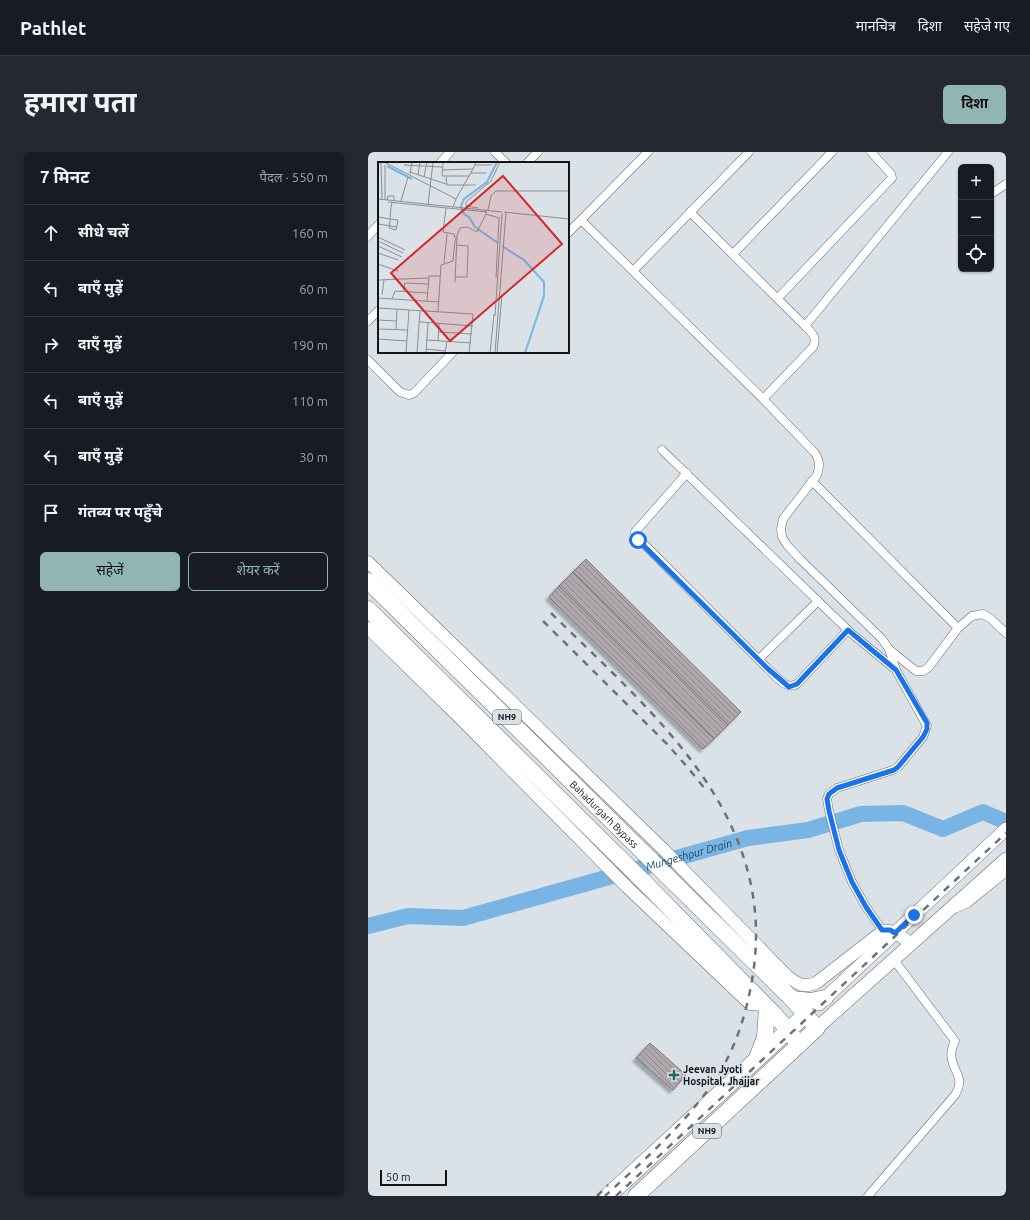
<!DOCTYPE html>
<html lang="hi">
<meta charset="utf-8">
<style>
body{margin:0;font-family:Ubuntu,"Noto Sans Devanagari",sans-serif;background:#242831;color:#f1f3f6}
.controls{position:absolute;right:12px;top:12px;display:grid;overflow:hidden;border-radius:6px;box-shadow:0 1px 3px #0004}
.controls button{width:36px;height:36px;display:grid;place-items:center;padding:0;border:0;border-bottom:1px solid #363941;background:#171b24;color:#f1f3f6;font:20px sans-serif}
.scale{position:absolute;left:12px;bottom:10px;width:67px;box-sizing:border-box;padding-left:4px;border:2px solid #131517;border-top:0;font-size:11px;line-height:14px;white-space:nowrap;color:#131517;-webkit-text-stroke:3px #dae1e7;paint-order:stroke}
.stop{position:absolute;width:12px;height:12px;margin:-9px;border:3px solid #1a73e8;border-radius:50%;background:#fff}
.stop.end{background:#1a73e8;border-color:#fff;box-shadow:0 1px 4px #0008}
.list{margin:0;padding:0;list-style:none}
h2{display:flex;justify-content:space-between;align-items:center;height:52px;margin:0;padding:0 16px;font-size:17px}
h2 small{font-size:13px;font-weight:400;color:#9ea1a6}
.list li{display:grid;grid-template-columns:26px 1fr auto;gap:12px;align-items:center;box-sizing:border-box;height:56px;padding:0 16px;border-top:1px solid #363941}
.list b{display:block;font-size:15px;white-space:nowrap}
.list em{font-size:13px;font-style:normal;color:#9ea1a6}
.actions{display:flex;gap:8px;padding:12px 16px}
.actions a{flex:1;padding:9px 0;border:1px solid #91b4b5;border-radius:6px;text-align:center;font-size:14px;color:#91b4b5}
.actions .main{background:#91b4b5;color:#111}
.icon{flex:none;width:22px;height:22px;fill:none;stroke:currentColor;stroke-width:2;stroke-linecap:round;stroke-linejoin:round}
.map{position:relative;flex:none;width:638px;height:1044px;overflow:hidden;border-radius:6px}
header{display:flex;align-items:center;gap:24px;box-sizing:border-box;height:56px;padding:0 20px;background:#171b24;border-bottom:1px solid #363941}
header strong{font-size:19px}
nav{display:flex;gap:22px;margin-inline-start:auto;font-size:14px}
.intro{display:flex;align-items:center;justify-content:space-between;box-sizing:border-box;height:96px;padding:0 24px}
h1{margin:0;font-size:28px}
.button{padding:10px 18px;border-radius:6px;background:#91b4b5;color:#111;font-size:14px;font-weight:700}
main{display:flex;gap:24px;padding:0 24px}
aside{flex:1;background:#171b24;border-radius:6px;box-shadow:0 1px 3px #0004}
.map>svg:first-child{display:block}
</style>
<header>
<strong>Pathlet</strong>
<nav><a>मानचित्र</a><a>दिशा</a><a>सहेजे गए</a></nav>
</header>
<div class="intro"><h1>हमारा पता</h1><a class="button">दिशा</a></div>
<main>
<aside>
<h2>7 मिनट<small>पैदल · 550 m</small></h2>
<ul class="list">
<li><svg class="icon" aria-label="ahead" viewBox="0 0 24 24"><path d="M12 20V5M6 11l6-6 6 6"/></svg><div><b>सीधे चलें</b></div><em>160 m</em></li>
<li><svg class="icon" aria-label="left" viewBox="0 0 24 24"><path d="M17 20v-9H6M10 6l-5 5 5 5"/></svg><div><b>बाएँ मुड़ें</b></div><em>60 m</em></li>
<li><svg class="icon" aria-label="right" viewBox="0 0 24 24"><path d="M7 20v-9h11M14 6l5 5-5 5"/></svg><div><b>दाएँ मुड़ें</b></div><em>190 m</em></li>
<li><svg class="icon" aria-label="left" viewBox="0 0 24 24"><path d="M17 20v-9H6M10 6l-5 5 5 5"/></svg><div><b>बाएँ मुड़ें</b></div><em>110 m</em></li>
<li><svg class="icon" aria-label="left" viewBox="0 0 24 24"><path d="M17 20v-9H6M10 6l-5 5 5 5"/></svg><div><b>बाएँ मुड़ें</b></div><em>30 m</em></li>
<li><svg class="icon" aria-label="arrive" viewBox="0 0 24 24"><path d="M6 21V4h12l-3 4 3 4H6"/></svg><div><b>गंतव्य पर पहुँचे</b></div></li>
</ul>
<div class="actions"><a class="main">सहेजें</a><a>शेयर करें</a></div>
</aside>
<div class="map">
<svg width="638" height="1044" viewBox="0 0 638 1044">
<defs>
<pattern id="building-back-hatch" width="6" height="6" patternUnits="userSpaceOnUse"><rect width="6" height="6" fill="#afa9ae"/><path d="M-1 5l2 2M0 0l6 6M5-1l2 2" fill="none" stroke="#8d888d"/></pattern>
<filter id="shadow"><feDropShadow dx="-3.5" dy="3.5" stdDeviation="1" flood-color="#0004"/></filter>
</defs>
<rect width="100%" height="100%" fill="#dae1e7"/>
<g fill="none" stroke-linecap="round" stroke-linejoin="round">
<path stroke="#78b5e5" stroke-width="16" id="s1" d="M0,774L40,764L95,766L380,686L440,678L493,662L535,661L575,677L615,660L638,670"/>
</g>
<g fill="url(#building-back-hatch)" stroke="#7a7479" filter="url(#shadow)">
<path d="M218,407L373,560L360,573L205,420Z"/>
<path d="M205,420L360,573L346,587L191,434Z"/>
<path d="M191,434L346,587L335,597L181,445Z"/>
<path d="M282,891L318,923L305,938L268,906Z"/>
</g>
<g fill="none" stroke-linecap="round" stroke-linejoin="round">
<g stroke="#666b71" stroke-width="9">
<g id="street">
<path d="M127,0L138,11"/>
<path d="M72,11L82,0"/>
<path d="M159,11L170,0"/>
<path d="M623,42L638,32"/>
<path d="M322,60L437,174C443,180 450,185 445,195L395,247"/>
<path d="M213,68L395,247L447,301C452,309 452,314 449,323L415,367L413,377L414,385L419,393L432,407L514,487L521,497L528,518L559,574L555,585L530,615L525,618L469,636L461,642L459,647L461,659L471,698L484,730L498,755L515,779"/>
<path d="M200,81L280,0"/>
<path d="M0,84L11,72"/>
<path d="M365,102L464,0"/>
<path d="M265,119L381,0"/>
<path d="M410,146L522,28L524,26L523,22L503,0"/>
<path d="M0,169L11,158"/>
<path d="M437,174L580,0"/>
<path d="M0,208L32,240L41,243L46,241L85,200"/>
<path d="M294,298L483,481L528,518"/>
<path d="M319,321L267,380L268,384L399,516C408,523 417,539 429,532L480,478"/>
<path d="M444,329L590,476"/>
<path d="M522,498L548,519H555L560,516L590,476L604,464L615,462L623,467L638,481"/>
<path d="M391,507L450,449"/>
<path d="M589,756L600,751L638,720"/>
<path d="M500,1044L587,943C597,925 587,923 584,908C582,901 584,895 587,889L526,808"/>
</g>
</g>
<g stroke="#666b71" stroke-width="13">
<g id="secondary">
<path d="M0,410L296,698L419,824C430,832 434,836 448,831L515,779C526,777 534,786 543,791"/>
<path d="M0,476L93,567L259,735L382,852L397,853"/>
</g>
</g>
<g stroke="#666b71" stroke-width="14">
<g id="primary">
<path d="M451,852L638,677"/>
<path d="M449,876L638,707"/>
</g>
</g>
<g stroke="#666b71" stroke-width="17">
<g id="highway">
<path id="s2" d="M0,429L424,847L449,876L268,1044"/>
<path d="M0,457L277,731L406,862L420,878L431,893"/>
<path d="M424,847L443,849L457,846"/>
<path d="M389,906L397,885L399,856"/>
<path d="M240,1044L438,862"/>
</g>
</g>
<use href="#street" stroke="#fff" stroke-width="8"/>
<use href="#secondary" stroke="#fff" stroke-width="12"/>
<use href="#primary" stroke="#fff" stroke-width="13"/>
<use href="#highway" stroke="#fff" stroke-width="16"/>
<g stroke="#6e7276" stroke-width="2.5" stroke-dasharray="7 7" stroke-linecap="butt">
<path d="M183,461C285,561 409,663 385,822C379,861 367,899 345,931C315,974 275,1009 237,1044"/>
<path d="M175,469L299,592L321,617L337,637"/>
<path d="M229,1044L240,1033"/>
<path d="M248,1044L638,681"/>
</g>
</g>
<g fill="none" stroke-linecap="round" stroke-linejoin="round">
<path stroke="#1a73e8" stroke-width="5" d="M270,388L399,516L421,535L429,532L480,478L528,518L559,571V577L555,585L530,615L526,618L469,636L461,642L459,647L461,659L471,698L484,730L498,755L514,778H522L527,781L546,763"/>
</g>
<path fill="#1b6866" stroke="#dae1e7" stroke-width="1.5" d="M304 917h4v4h4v4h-4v4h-4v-4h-4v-4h4z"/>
<g text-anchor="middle" stroke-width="3" stroke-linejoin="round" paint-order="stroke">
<g fill="#dae1e7" stroke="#4f5255" stroke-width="1">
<rect x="125" y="558" width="28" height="14" rx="3"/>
<rect x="325" y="972" width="28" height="14" rx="3"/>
</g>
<g font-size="9" font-weight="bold" fill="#131517">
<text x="139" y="568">NH9</text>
<text x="339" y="982">NH9</text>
</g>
<g font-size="10" fill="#131517" stroke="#dae1e7">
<text dy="4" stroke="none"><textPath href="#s2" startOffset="332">Bahadurgarh Bypass</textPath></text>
</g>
<g font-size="10" font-weight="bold" fill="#131517" stroke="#dae1e7" text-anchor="start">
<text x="315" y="921">Jeevan Jyoti<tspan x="315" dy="12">Hospital, Jhajjar</tspan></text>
</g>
<g font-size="11" font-style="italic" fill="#134161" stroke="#dae1e7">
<text dy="4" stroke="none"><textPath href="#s1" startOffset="331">Mungeshpur Drain</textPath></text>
</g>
</g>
<g transform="translate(10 10)">
<rect width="191" height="191" fill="#dae1e7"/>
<path fill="none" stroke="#78b5e5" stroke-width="2" d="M119,0L109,20L86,37L83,44L86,52L91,55L97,65L120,81M9,4L34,17M124,84L146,98L166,120V134L147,191"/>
<path fill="none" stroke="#8a8f94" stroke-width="1" d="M6,0L78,37L75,45M3,1L4,37M65,1L64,14H91M7,3V37M26,3L64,5M97,3H114M64,8L95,7L98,0M32,10L68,22M93,11H108M32,12L34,0M40,13L42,0M46,15L49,0M68,15L69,23H98M0,37L124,50M78,37L95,7M9,38L10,34H16V38M23,39L30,15M10,40L109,50M50,43L55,0M68,46L65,70L76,72L77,76M100,46L88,44V40L113,19L122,0M107,48L108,52L121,56L118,116M110,48L113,34L118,29H191M126,50L191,57M0,55L12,57L20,58L18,68L11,66L12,59V57L13,45L14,41M0,62L19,65M0,75L27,88M0,79L25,91M0,84L24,95M0,91L20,98M66,101L69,72M0,102L20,109M77,115H89L90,89V84L79,83M0,118L50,116M77,120L79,75M25,129L27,121L50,122M4,133L6,118M0,136L61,140M14,137L17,129L49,131M49,139L51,114H62M0,146L95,152L91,191M60,150L63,103L75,99L77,79L82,66L89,65L99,70L108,52M117,154L124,52M0,158L18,159M42,160L95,164M0,167L29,168M18,167L19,148M60,170L94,172M0,177L29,179M49,178L93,181M60,179L61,161M48,187L67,189M28,191L31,148M39,191L42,149M48,191L50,161M67,191L69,179M112,191L116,152M117,191L128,50M119,191L124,132"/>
<path fill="#d62828" fill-opacity="0.15" stroke="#d62828" stroke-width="2" d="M125,14L184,82L72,179L13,111Z"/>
<rect width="191" height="191" fill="none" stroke="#131517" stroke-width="2"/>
</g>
</svg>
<div class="controls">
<button>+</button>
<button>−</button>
<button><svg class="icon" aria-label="locate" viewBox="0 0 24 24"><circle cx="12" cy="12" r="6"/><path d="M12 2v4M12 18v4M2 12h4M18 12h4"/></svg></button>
</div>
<div class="scale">50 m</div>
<div class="stop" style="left:270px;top:388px"></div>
<div class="stop end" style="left:546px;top:763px"></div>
</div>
</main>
